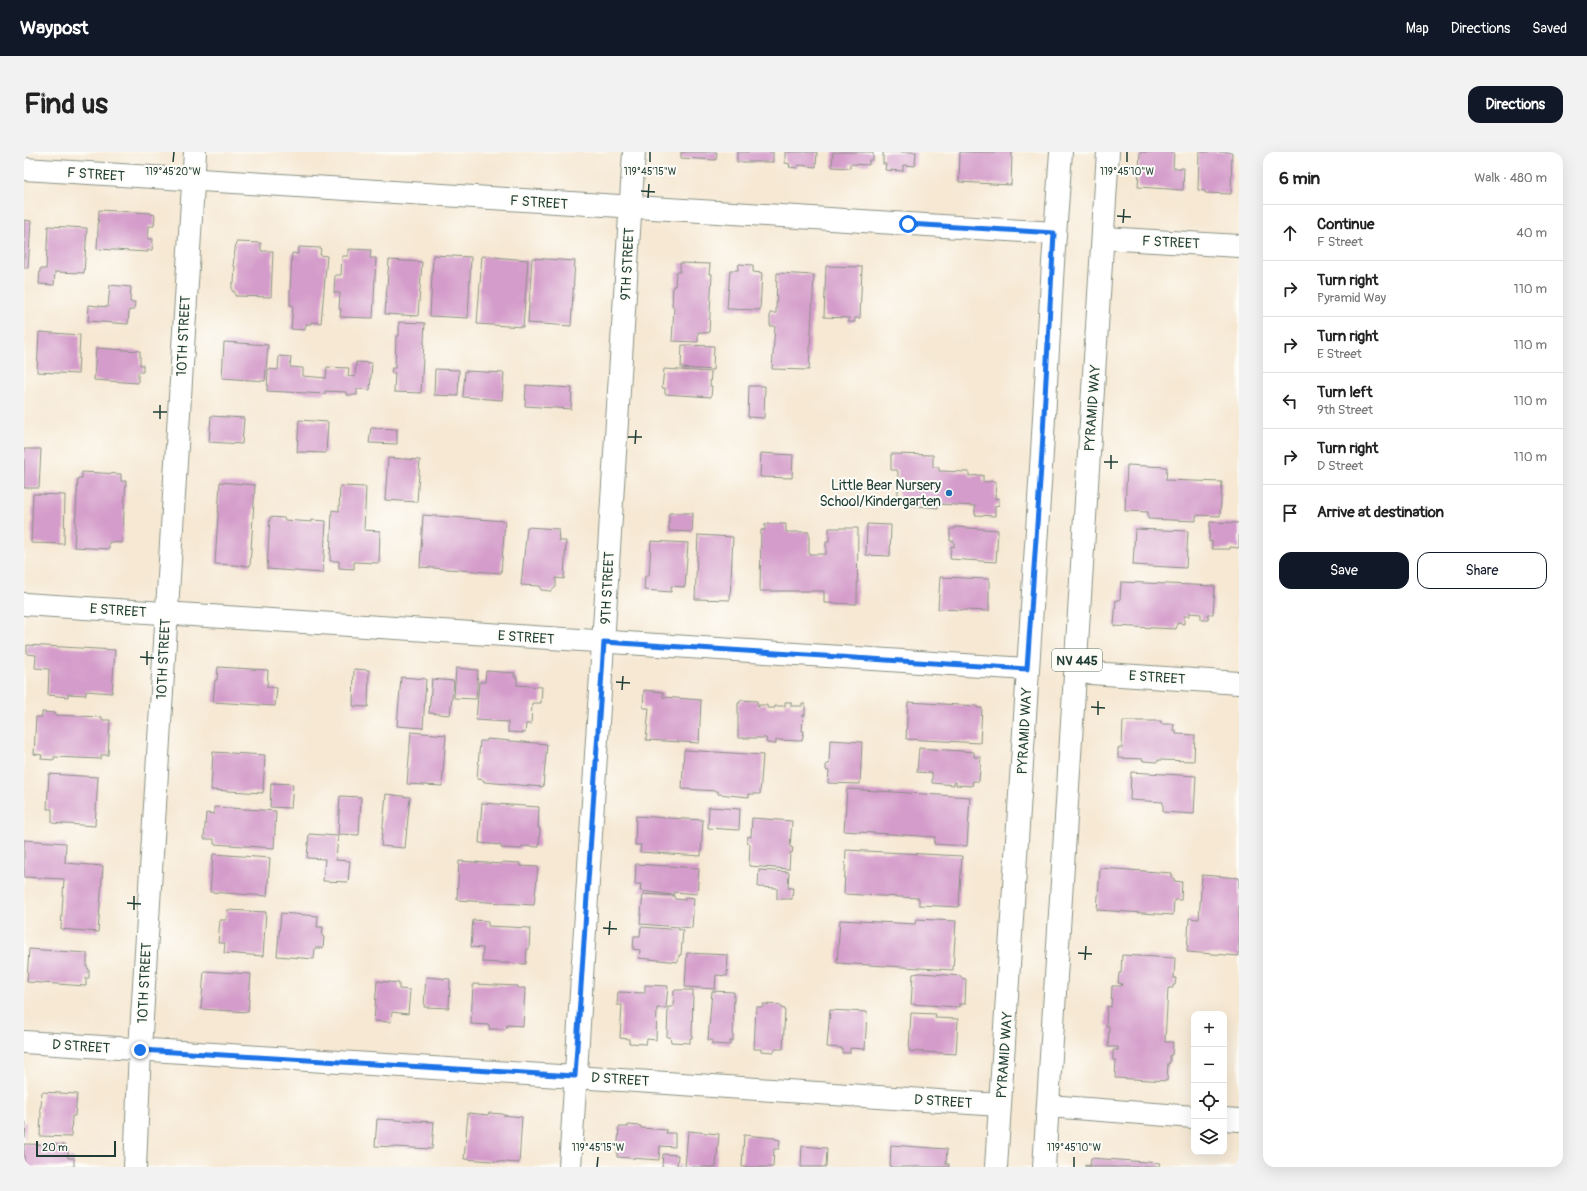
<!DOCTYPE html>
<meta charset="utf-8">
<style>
body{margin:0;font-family:Pangolin,sans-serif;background:#f2f2f2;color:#222}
.controls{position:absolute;right:12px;bottom:12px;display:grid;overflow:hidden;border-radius:8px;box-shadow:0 4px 16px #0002}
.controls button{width:36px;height:36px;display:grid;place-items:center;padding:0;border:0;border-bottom:1px solid #e0e0e0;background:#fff;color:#222;font:20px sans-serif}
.scale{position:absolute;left:12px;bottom:10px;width:80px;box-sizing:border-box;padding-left:4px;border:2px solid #1f3d34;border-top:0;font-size:11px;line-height:14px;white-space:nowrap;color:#1f3d34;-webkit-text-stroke:3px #fdfcf7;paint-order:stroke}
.stop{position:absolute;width:12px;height:12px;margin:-9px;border:3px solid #1a73e8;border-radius:50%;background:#fff}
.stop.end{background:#1a73e8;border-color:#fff;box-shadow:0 1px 4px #0008}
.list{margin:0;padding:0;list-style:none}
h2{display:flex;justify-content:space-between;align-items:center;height:52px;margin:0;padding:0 16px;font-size:17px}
h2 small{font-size:13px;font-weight:400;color:#767676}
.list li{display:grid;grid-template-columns:26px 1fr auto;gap:12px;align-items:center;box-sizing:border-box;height:56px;padding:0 16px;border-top:1px solid #e0e0e0}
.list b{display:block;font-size:15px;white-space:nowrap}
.list p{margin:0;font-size:13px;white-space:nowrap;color:#767676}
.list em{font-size:13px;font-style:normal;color:#767676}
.actions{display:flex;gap:8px;padding:12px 16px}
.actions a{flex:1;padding:9px 0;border:1px solid #111827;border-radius:12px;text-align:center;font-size:14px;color:#111827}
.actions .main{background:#111827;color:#fff}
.icon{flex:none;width:22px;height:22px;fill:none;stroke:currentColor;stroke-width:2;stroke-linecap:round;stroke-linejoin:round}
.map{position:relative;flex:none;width:1215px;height:1015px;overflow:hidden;border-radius:12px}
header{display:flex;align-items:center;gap:24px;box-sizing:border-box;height:56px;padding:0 20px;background:#111827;color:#fff}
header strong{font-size:19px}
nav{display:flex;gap:22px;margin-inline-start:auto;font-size:14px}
.intro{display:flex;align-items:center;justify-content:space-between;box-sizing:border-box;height:96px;padding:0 24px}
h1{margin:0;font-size:28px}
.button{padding:10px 18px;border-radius:12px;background:#111827;color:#fff;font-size:14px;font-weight:700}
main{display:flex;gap:24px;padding:0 24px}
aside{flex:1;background:#fff;border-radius:12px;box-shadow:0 4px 16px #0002}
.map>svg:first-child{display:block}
</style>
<header>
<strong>Waypost</strong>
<nav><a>Map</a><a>Directions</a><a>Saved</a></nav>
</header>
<div class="intro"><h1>Find us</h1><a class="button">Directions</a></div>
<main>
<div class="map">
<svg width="1215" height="1015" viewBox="0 0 1215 1015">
<rect width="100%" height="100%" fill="#fdfcf7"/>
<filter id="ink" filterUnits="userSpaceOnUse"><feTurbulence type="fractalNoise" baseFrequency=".025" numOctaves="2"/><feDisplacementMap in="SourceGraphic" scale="8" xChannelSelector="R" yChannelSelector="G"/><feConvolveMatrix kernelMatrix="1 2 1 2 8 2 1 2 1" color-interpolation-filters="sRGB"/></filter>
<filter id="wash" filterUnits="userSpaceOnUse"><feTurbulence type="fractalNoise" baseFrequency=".012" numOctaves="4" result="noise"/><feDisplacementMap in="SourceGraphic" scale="16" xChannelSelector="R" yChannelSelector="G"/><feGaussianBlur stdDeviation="0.9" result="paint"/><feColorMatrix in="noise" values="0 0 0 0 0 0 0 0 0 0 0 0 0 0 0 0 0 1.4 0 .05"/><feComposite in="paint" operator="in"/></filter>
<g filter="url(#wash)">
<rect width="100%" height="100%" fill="#f6e8d3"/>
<g id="blocks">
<g fill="#d49cca">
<path d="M657,0H693L692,8L657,6Z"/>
<rect x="713" y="0" width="36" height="10"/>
<path d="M761,0H793L792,15L775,13L773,16L765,15L766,12L761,11Z"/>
<path d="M809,0H849V8H845V13L826,12V16L808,15Z"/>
<path d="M859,0H892L891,14L879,13V19L861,18L862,12H859Z"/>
<path d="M936,0H988L987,33L935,30Z"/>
<path d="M1116,0H1150L1149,16H1160L1159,38L1114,35Z"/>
<path d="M1175,0H1208L1207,42L1181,41V39L1174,38Z"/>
<path d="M75,58L127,61V62L131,63L130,74H125L124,87H129L128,98H124V100L73,97Z"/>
<path d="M0,68L7,69L4,116H0Z"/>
<path d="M24,74L63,76L60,121L31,120L30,133L15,132L16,117H22Z"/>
<path d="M212,90L237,91V99H249L247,145L211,144V140L208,139V131H210L211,114H209Z"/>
<path d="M275,95L297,96L296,103L303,104L297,171L287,170V172H282L281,178L267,177L269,153H266V138L268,101L274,102Z"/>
<path d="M324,97L347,98L346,106H352L349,166L316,165L317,157H315L316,141H310L311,123H317L318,104H324Z"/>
<path d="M409,103L447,105L444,166L406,164Z"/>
<path d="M458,104L504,108L499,175L453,172Z"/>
<path d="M508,106L551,109L547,174L504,171Z"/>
<path d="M365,108L398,110L394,164L361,162Z"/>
<path d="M656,111L686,112L685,122H688L685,181L674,180V190L648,189L650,155H648L649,134H651L652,120H656Z"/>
<path d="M715,112L729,113V120L738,121L736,158L703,157L706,118H714Z"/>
<path d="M802,114L838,115L836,166H831V170H824L825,166L800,165Z"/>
<path d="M753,121L790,123L785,218L748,217L751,174H746V161H752Z"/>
<path d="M86,133L107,135L106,150H111L110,158H105L104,172L64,169L65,153L84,155Z"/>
<path d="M375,170L401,171L397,241L370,240L371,221H367L368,216H371L372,184H375Z"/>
<path d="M15,180L56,183L54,222L13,220Z"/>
<path d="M200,190L244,193L241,229L198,226Z"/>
<path d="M658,193L690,194L689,218L657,216Z"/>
<path d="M72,196L116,199V213H119V220H114V231L70,228Z"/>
<path d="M255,204L267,205L266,215L279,216V224L302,226L303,215L325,216L324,224L331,225L332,210L348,211L346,238L333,237V243H322V240L301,239V242L243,239L244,217L254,218Z"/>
<path d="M411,217L435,218L434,244L410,243Z"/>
<path d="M640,217L687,220L686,234H688L687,245L641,242V236H638Z"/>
<path d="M441,219L480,221L478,248L439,245Z"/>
<path d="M502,233L548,236L547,257L501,254Z"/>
<path d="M725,234H741L740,266L724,265Z"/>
<path d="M187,264L220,266L218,292L185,290Z"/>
<path d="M275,268L304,270L302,301L273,300Z"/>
<path d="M347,276L373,277V292L345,291Z"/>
<path d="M0,297H17L15,336H0Z"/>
<path d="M737,301L769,303L768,326L736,325Z"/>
<path d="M867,302L909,303V315H915V319L945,320V324L959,323V330L972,329L971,347L975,346V353L971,354V364L951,363V354L914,352V356L884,353L877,347L874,342V321L873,318H867Z"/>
<path d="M364,306L396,308L393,350L361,348Z"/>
<path d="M1103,313L1143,315L1142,328L1198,330L1196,364L1172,363V369L1124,367V360L1101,359Z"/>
<path d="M58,320L97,322V329H102L98,391L85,390V397L50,395L54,326H58Z"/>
<path d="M196,330L231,333L226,414L191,412Z"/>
<path d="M316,334L342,335L340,378L356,379L355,411L330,410V417L315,416V409H306L308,358L315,359Z"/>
<path d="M9,342L41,343L40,392L7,391Z"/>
<path d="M645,361H669L668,380L645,379Z"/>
<path d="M399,363L481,369L477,421L396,415Z"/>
<path d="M246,365L260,366L261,368L288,370V368L302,369L299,421L243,417Z"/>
<path d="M1186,370L1215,371V396L1206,395V397H1188V389L1185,390Z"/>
<path d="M741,372H762V380H785V402H802V390H805V376H834L833,452L800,451V439H736L737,378H741Z"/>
<path d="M843,372L867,373L866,404L842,403Z"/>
<path d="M503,375L534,377L535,389H542L540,427L532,426V435L527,439L517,438L516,434L497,433Z"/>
<path d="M931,375L974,378L972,410L926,407L927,394L930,395V389H926V377H931Z"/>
<path d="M1111,377L1164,379L1162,416L1109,413Z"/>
<path d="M674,383L709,385L706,448L671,447Z"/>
<path d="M627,389L664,391L661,435L647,434V440L620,438L621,424H625Z"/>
<path d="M916,425L965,427V459L914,457Z"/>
<path d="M1097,430L1191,434L1189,462H1184V468H1177V462L1165,461V464H1160V472L1153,471L1152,477L1090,474L1092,448H1096Z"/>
<path d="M3,493L91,498L88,541L62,539V543L44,542V545L24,543L25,517L11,516L12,503L3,502Z"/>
<path d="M194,515L244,518L243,535L253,536L251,554L189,550L191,528H193Z"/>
<path d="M432,516L454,518L452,547L430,546Z"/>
<path d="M330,517L345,518L344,555L329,554Z"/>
<path d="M462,519L491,521L490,525H493V533L518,535L517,551H508L507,572H502L501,581L484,580V570L452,568L455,530H461Z"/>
<path d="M377,525L402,527L399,576L373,574Z"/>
<path d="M408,527L430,529L426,563L405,561Z"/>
<path d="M620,538L639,540V545L677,548L675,591L622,588L625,556H619Z"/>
<path d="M716,548L733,549L734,555H735V553H743V556H751V554H761V550H767V554H778V552H781V563H779L778,579H780L778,589L752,588V592L743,591L742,586H714V551H716Z"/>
<path d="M884,550L953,554V556H958L956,591L882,587Z"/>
<path d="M18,560L31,561V563L78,565V568H86L84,603H77V607L30,605V608L17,607L18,603L10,602L12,565H18Z"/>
<path d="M1099,569H1137V572H1150L1149,578H1152V582L1171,583L1170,609L1134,608V610L1119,609V607L1094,606V596H1098Z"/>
<path d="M387,580L422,583L418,634L383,632Z"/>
<path d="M463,587L523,592L519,635L460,630V628L453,627L456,589H463Z"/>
<path d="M806,588L838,590L836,632L804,631L805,619L802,618V612H805Z"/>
<path d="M895,596L950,600V605H957L955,629H949L948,634L932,633V630H930V633L908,631V621L893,620Z"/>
<path d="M660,598L739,603L736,642H725V645L694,642V639L658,637Z"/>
<path d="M189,600L241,603L239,641L187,638Z"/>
<path d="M1107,620L1172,624L1170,662L1139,660V650L1106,648Z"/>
<path d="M25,622L74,625L71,674L28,671V657H23Z"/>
<path d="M247,631L269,632L267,656L246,655Z"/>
<path d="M823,637L946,645L943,694L910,692L911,685L820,679Z"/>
<path d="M362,642L386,645L381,696L357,694Z"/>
<path d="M316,644L337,645L335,683L314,682Z"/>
<path d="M458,651L515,655L514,676H516L515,695L498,694L497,697L477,696V693L455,691Z"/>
<path d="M190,655L252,659L250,696L190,692V687H180L182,661L190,662Z"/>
<path d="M685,655L716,657L715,678L684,676Z"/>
<path d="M612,664L679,668L677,704L616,700L617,693H611Z"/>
<path d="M728,666L768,669L766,695L769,696L768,701H766L765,717L725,714L726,692L723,691L724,684L727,685Z"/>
<path d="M285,682L314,684L312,708L326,709L324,730L299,729L301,707L283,706Z"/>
<path d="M0,688L42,691L41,711L79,714L74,780L37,777L40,727L0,725Z"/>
<path d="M822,698L938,704L935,755L895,753V746L820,742Z"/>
<path d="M189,702L246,706L243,744L186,740Z"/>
<path d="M435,709L477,712L478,710L496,711V714L514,715L510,753L433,748Z"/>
<path d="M612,712L675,716L673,742L650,740V743L616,739L617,732H611Z"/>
<path d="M1076,716L1148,721V726H1150V729L1158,730L1157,748H1150L1149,763L1073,758Z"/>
<path d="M735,718L765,720L764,736H769L768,747H753V736L734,735Z"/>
<path d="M1178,723L1215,726V804L1163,800L1165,766L1175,767Z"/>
<path d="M619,742L650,744L651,747L661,748V745L670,746L668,776L616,772Z"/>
<path d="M203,758L242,760L239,804L200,801L201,791H194L196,768H202Z"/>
<path d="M257,761L294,764L293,775H299L298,784L300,785L299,796H291L290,807L253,804Z"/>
<path d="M892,767L932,769L929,818L813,811L816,768L891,772Z"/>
<path d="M449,768L464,769V774L506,776L505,797H503L502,812L458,810L459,796L447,795Z"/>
<path d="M617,775L659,778L657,803H655L654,810L615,806L616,798L609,797L610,784H616Z"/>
<path d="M5,797L63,801V816L65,817V826H62V834L3,830Z"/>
<path d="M663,801L704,803L703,824L692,823L691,837L661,835Z"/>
<path d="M1098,803L1151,806L1150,826H1152L1151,833H1149V836H1144L1141,890H1149L1148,903H1146V911H1144L1143,929L1091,926L1092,909L1089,908V898H1094V895H1084L1085,874H1082L1083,854L1087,855L1088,834H1097L1098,832L1094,831L1095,821H1097Z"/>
<path d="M180,819L227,822L224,860L177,857Z"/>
<path d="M896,821L937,824V826L942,827L941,852H935V855L887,852L889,822Z"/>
<path d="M402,825L426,827L425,856L400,855Z"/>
<path d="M353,829L375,831V837L386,838L384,862L368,860L367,870L350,869Z"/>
<path d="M449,832L494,834L493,836H501L499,874L483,873L482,877H465V873L447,872Z"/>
<path d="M621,833L644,834L642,856H633L632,888L623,887L622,892L605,891V887L596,886L598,853H593L594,840L621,841Z"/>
<path d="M650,838H669L668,886H666V891L647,890L646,885H643L644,855H649Z"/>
<path d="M688,839L710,840L709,889H706V893L688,892V888H684Z"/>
<path d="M739,852L757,853V856L761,857L759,897H751L750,900L737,899V897H730L732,855H739Z"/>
<path d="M806,858L843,860L841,897L826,896V901H818V896L803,895Z"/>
<path d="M887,861L912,862L911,866L934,867L932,902L885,899Z"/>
<path d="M18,940L53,942L51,964H48L47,985L16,984L17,960L16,959V955H17Z"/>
<path d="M444,961L464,963L465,961L479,962V963L498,965L495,1011L440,1007Z"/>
<path d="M353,967L410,970L408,997L351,994Z"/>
<path d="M0,970H2L1,986H0Z"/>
<path d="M604,973L617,974V976L643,978L642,981H651V995L636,994L635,1008L593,1005L595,975H604Z"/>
<path d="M664,979L695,982L692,1015H661Z"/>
<path d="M720,983L751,986V987L756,988L755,997H750L749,1015H718Z"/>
<path d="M0,992L40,993L44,1000V1006H50V1015H0Z"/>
<path d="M867,993L923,997L922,1012H925V1015H866Z"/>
<path d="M778,994L803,996L802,1015H777Z"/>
<path d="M639,1002L654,1003L653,1014L657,1013V1015H638Z"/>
<path d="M1067,1006L1136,1011L1135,1015H1061V1013L1066,1014Z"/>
</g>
</g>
</g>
<g filter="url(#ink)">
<use href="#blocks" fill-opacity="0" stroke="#8a9284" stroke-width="1"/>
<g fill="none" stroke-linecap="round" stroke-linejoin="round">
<g stroke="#8a9284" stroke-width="24">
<g id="street">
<path d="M0,17L1031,81"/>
<path d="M1079,86L1215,94"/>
<path d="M0,452L1003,517"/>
<path d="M1052,520L1215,531"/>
<path d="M0,890L551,925L976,953"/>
<path d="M1024,954L1170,965"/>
<path d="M1200,967L1215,968"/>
<path d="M111,1015L116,898L171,0"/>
<path d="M546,1015L610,0"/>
</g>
</g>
<g stroke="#8a9284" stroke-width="24">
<g id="primary">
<path d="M972,1015L1018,300L1029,111L1037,0"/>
<path d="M1020,1015L1084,0"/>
</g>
</g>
<use href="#street" stroke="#fff" stroke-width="22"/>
<use href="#primary" stroke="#fff" stroke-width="22"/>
</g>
</g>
<g fill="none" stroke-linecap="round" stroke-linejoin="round" filter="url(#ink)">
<path stroke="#1a73e8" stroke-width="5" d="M116,898L551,924L580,490L1003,517L1018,300L1030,81L884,72"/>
</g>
<path fill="none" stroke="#1f3d34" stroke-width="1.5" d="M149,10L150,0M626,10V0M1103,10V0M617,39L631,40M624,46L625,32M1093,64L1107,65M1099,71L1100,57M129,260H143M136,267V253M604,285H618M611,292L612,278M1080,310H1094M1087,317V303M116,505L130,506M123,513V499M592,530L606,531M598,538L599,524M1067,555L1081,556M1074,563V549M103,751L117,752M110,758V744M579,776L593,777M585,783L586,769M1054,801L1068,802M1061,808L1062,794M573,1015L574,1005M1050,1015V1005"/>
<circle fill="#1f6fb2" stroke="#fdfcf7" stroke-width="1.5" cx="925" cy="341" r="4"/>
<g text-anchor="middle" stroke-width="4" stroke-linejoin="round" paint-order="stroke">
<rect fill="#fdfcf7" stroke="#62766e" stroke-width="1" x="1028" y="497" width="50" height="22" rx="3"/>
<g font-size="13" font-weight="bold" fill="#1f3d34">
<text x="1053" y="513">NV 445</text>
</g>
<g font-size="14" fill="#1f3d34" stroke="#fdfcf7">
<text transform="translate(72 22) rotate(4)" y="5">F STREET</text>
<text transform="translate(515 50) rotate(4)" y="5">F STREET</text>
<text transform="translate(1147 90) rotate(3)" y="5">F STREET</text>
<text transform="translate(603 112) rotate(-87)" y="5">9TH STREET</text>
<text transform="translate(159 184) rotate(-87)" y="5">10TH STREET</text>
<text transform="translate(1068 256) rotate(-86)" y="5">PYRAMID WAY</text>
<text transform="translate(583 436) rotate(-87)" y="5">9TH STREET</text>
<text transform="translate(94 458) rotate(4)" y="5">E STREET</text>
<text transform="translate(502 485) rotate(4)" y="5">E STREET</text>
<text transform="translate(139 507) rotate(-87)" y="5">10TH STREET</text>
<text transform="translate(1133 525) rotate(4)" y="5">E STREET</text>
<text transform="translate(1000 579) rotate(-87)" y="5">PYRAMID WAY</text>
<text transform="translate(120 831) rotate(-87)" y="5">10TH STREET</text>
<text transform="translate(57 894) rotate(4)" y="5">D STREET</text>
<text transform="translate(980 903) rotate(-86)" y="5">PYRAMID WAY</text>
<text transform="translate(596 927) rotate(4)" y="5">D STREET</text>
<text transform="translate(919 949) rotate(4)" y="5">D STREET</text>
</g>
<g font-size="14" fill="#1f3d34" stroke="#fdfcf7" text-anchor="end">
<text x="917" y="338">Little Bear Nursery<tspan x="917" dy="16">School/Kindergarten</tspan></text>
</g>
</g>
<g font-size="10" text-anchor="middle" fill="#1f3d34" stroke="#fdfcf7" stroke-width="4" stroke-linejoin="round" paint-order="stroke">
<text x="149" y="23">119°45'20"W</text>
<text x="626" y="23">119°45'15"W</text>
<text x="1103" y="23">119°45'10"W</text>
<text x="574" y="999">119°45'15"W</text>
<text x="1050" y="999">119°45'10"W</text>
</g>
</svg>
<div class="controls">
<button>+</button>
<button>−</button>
<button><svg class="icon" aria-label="locate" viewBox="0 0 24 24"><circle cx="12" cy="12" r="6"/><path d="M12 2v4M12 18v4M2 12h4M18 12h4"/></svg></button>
<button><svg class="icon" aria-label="layers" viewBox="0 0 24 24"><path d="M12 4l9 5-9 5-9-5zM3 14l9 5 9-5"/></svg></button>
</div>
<div class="scale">20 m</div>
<div class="stop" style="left:884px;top:72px"></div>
<div class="stop end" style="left:116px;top:898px"></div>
</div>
<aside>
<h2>6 min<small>Walk · 480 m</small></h2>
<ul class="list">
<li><svg class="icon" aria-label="ahead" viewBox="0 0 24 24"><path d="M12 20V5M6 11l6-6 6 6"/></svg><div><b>Continue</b><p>F Street</p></div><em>40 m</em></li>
<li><svg class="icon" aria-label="right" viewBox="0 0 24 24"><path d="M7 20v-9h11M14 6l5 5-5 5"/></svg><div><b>Turn right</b><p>Pyramid Way</p></div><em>110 m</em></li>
<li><svg class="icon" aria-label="right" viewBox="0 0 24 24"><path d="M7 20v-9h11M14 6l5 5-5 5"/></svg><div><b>Turn right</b><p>E Street</p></div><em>110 m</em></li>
<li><svg class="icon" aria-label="left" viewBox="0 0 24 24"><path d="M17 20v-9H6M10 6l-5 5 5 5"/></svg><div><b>Turn left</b><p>9th Street</p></div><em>110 m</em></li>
<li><svg class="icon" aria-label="right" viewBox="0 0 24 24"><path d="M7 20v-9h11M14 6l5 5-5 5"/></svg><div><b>Turn right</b><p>D Street</p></div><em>110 m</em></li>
<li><svg class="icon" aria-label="arrive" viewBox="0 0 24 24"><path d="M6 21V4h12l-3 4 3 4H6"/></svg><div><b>Arrive at destination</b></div></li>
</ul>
<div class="actions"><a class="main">Save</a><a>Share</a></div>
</aside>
</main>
